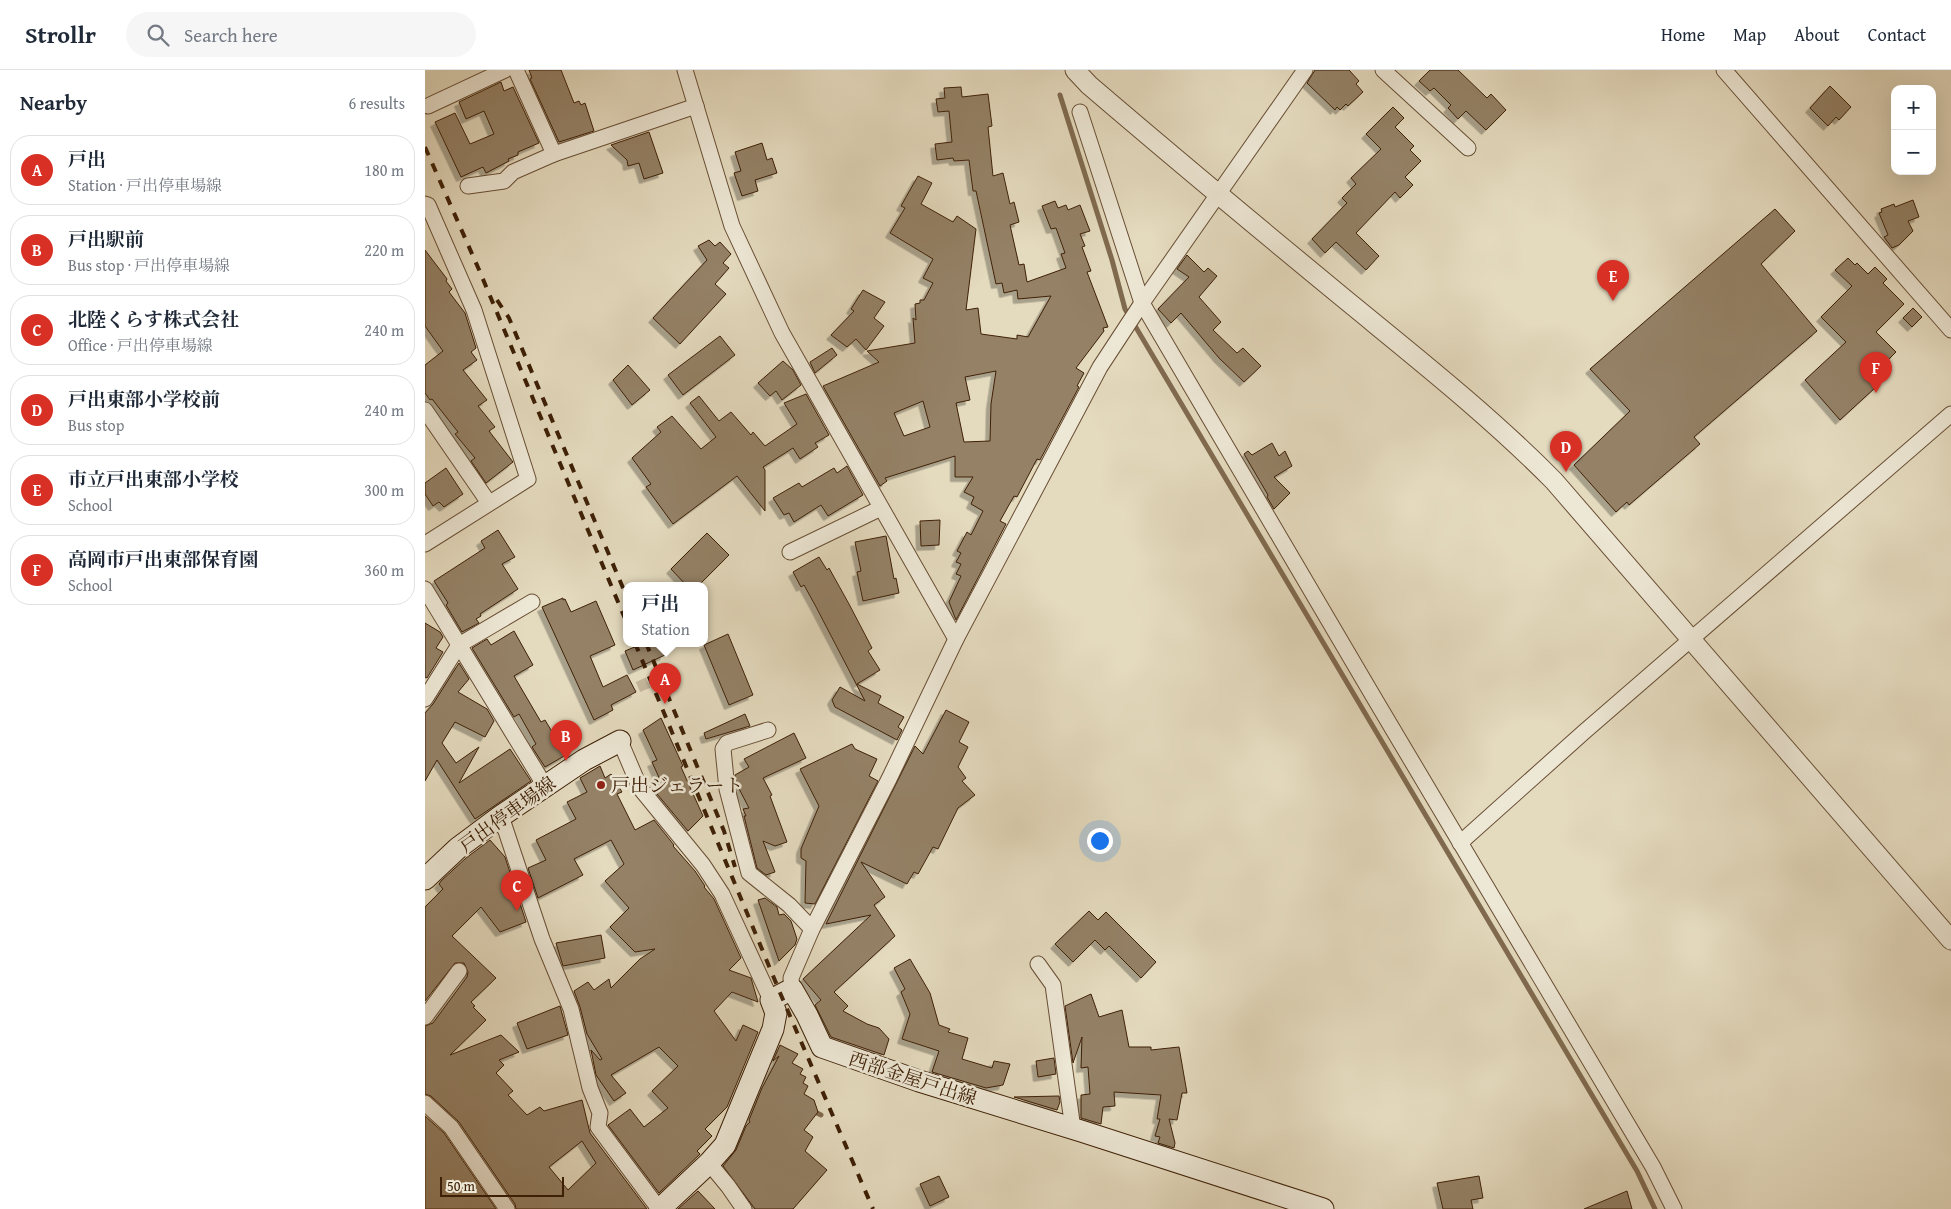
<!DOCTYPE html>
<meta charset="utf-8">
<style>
body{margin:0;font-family:"Gentium Book Plus","Noto Serif JP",serif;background:#f6f6f7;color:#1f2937}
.controls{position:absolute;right:15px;top:15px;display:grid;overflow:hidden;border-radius:10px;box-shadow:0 5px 20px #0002}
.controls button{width:45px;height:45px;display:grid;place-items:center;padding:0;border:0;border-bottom:1px solid #e0e1e3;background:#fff;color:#1f2937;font:25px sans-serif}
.scale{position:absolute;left:15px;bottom:12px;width:124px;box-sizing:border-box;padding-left:5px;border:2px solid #3e2006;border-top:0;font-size:14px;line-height:18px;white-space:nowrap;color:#3e2006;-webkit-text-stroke:4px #ede7d5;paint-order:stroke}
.you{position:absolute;left:674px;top:770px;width:18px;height:18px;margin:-12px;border:4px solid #fff;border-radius:50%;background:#1a73e8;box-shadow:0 0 0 8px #1a73e833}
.badge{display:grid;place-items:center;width:32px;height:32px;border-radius:50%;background:#d93025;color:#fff;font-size:16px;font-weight:700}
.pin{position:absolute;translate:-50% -41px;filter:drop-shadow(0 1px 2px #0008)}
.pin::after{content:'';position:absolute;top:26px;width:18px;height:15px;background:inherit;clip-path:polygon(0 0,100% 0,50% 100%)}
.popup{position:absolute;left:198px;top:512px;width:85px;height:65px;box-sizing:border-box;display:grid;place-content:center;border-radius:10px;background:#fff;filter:drop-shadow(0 1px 4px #0005);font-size:16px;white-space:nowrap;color:#747a83}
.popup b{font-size:19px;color:#1f2937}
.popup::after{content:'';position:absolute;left:50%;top:100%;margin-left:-10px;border:10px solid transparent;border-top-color:#fff}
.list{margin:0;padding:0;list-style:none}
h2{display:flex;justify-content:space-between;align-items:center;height:65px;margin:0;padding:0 20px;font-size:21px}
h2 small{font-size:16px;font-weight:400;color:#747a83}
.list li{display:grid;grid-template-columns:32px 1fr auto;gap:15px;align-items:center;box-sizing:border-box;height:70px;margin:0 10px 10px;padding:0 10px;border:1px solid #e0e1e3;border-radius:20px}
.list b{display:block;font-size:19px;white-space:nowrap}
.list p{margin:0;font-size:16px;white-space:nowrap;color:#747a83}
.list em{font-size:16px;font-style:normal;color:#747a83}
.icon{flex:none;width:28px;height:28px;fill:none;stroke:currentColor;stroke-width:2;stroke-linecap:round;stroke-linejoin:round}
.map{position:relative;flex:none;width:1526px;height:1139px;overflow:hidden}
header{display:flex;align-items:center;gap:30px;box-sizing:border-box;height:70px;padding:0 25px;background:#fff;border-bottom:1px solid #e0e1e3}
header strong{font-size:24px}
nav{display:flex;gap:28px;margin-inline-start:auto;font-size:18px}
.search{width:350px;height:45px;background:#f6f6f7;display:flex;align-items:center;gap:12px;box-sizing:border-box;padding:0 18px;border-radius:28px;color:#747a83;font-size:19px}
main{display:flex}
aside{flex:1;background:#fff}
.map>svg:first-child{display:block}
</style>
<header>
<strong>Strollr</strong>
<div class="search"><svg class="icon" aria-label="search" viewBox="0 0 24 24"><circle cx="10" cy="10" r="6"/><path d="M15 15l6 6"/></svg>Search here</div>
<nav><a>Home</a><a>Map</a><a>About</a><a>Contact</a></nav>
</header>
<main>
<aside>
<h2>Nearby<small>6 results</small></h2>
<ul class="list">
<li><span class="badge">A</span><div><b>戸出</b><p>Station · 戸出停車場線</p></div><em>180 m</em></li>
<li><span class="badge">B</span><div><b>戸出駅前</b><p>Bus stop · 戸出停車場線</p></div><em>220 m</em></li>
<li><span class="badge">C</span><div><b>北陸くらす株式会社</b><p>Office · 戸出停車場線</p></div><em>240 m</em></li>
<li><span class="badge">D</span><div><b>戸出東部小学校前</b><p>Bus stop</p></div><em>240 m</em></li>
<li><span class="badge">E</span><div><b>市立戸出東部小学校</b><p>School</p></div><em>300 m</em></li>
<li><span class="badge">F</span><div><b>高岡市戸出東部保育園</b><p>School</p></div><em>360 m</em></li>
</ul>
</aside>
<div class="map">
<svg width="1526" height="1139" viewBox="0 0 1526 1139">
<defs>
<filter id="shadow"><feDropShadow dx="-4.5" dy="4.5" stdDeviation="0" flood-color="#0004"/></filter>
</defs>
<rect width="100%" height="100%" fill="#e4dabe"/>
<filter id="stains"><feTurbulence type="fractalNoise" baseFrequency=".004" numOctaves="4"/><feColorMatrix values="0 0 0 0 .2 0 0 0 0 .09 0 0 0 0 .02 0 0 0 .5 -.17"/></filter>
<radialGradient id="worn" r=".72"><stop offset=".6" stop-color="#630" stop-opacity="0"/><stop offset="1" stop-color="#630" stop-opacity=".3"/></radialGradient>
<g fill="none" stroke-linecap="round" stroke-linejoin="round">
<g stroke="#806a4f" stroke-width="5">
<path d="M635,25L687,190L700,239L1212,1101L1230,1139"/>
<path d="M386,1040L396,1045"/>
</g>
</g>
<g fill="#948166" stroke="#3e2006" fill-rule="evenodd" filter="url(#shadow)">
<path d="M104,0H136L149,33L154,31L156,35L160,33L169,61L134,72L105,9L107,8Z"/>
<path d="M890,0H924L934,11L931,14L938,22L923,36L921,34L915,40L912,37L910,40L882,13Z"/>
<path d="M1005,0H1033L1062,28L1066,24L1081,40L1061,60L1041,41L1033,49L1023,38L1026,35L1009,18L1005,21L994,11Z"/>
<path d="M76,12L79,21L88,17L114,73L93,82V85L83,89L84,91L61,103L58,97L36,107L10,52L30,43L45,74L69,64L59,41L41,49L34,32Z"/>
<path d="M1405,16L1426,37L1414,50L1411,47L1403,56L1385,38Z"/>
<path d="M536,17L537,27L563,24L567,56L563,57L568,106L578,103L585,134L589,132L594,152L585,155L594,195L599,194L602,212L641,198L636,184L640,183L631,158L626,159L617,136L630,131L633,138L641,135L643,140L655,135L665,161L655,164L660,176L657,177L666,201L662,202L683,257L678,258L679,261L651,298L659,303L652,316L654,317L615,390L612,389L592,427L589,426L575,451L581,454L531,550L524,532L536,506L531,504L536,494L531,492L536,483L532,481L542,462L546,465L558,441L546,434L549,427L539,422L548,407H530V386L460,408L462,411L455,416L398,316L454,292L442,281L490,273L488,248L491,250L490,234L495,233V230H499L508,213L498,208L508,189L465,163L480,138L476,136L493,106L507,113L496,134L528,152L532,146L551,159L541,240L553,238L556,264L592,269V265L603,267L626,226L593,229L592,220L579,223L577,213L571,214L551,121H548L544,90L529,91L528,88L512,90L510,74L527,72L524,41L513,42L511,29L520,28L519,18ZM571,301L566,334L565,371L539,372L531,333L545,330L540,307ZM498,331L505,357L479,366L469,343Z"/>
<path d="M968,37L979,48L970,57L989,76L985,80L996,91L980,107L988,115L975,128L970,122L931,163L954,186L941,200L911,172L900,183L887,169L922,133L917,128L931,114L926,108L956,79L941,64Z"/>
<path d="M224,62L238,103L219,109L214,93L203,96L202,90L186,75Z"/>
<path d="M337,73L342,90L347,88L352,103L330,110L333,121L317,126L309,103L316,101L310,82Z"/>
<path d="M1488,130L1494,147L1483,151L1488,161L1474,175L1467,178L1459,167L1463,165L1454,143L1457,142L1456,139L1469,134L1470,137Z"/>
<path d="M1350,139L1370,161L1336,194L1392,261L1269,367L1275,374L1204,435L1202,432L1191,442L1149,395L1205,341L1165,299Z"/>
<path d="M284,170L290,176L295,172L306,184L298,193L304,198L290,214L301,224L255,274L228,248L282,190L273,176Z"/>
<path d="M0,180L22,209L21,211L27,219L24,222L40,243L51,278L46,282L52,290L38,300L62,330L53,336L70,357L64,361L88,392L61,413L46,391L50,388L30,364L33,362L7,329L5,330L0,323V295L18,281L0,256Z"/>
<path d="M762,185L779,202L783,198L792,206L774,227L796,252L788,260L812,283L818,278L836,296L819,312L794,288L756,243L746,253L733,239L764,207L752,199Z"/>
<path d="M1423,188L1430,195L1432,193L1443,204L1450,197L1462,209L1458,213L1479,234L1451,262L1471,282L1452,301L1455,303L1446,311L1451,317L1415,350L1380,310L1421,272L1396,247L1427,216L1410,200Z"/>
<path d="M438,220L460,232L449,248L459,256L441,280L431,269L422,277L406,265L429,241L426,239Z"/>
<path d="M1488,238L1497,247L1487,257L1478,248Z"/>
<path d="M295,266L310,285L258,325L243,305Z"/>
<path d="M407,278L412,285L390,303L385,292Z"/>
<path d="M358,291L368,300L376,315L357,330L351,321L345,326L333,313Z"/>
<path d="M203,295L225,320L207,335L188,310Z"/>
<path d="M381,324L404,365L390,373L393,377L375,389L368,378L338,397L340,400V441L312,406L248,454L221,417L226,414L207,388L236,362L232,357L247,346L276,379L291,367L265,333L274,326L294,351L306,342L326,365L328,362L340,376L372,354L359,333Z"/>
<path d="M847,373L854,386L860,381L867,396L849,407L865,423L849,439L842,427L843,425L819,384L823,381L827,385Z"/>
<path d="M422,396L438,425L403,446L396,435L369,452L364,443L359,445L348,428L374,413L377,417L409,398L412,403Z"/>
<path d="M21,398L38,424L19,437L14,432L8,436L0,424V413Z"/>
<path d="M515,450L514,475L496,476L495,451Z"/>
<path d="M73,460L90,487L77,494L93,519L55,544L56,546L51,549L54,553L37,562L21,535L23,533L9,511L60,478L56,471Z"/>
<path d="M282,463L304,485L274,515H261L246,499Z"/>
<path d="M461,466L469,509L471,508L474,523L438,531L432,502L436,501L430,472Z"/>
<path d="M394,487L402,500L404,498L424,534L447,578L443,581L455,600L432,614L456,626L453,633L479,647L473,657L477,660L472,670L410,637L407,630L415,617L440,631L390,535L379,515L376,517L368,502Z"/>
<path d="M138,528V530L140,529L146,542L171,531L190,575L165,586L178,617L202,605L211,622L186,635L188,640L169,650L117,537Z"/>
<path d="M0,553L15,562L18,567L11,578L18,582L2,608L0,607Z"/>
<path d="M89,561L108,595L89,606L116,652L120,650L141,685L120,697L107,677L111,674L94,644L89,647L47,578L62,569L66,575Z"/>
<path d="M303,564L328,625L304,635L279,575Z"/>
<path d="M219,573H234L240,585L208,600L200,581Z"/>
<path d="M34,593L44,609L33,622L62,639L69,651L60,667L30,652L17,673L31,693L54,677L34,713L85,679L106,711L50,749L12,690L0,711V643L8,634Z"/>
<path d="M521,640L544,652L534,672L543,677L533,697L541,708L537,711L550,725L533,738L513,779L508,777L493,804L489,802L482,814L436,792L460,827L449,835L470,866L409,922L423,936L418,941L442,954L454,958L464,969L459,985L406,967L390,935L396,930L378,909L446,845L401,854L490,676L498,684Z"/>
<path d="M320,644L325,656L281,669L279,663Z"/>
<path d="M236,648L258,696L256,697L278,746L263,761L227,718L236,712L227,692L232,690L218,660Z"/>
<path d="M369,663L381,688L338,708L347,725L345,726L362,772L350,776L338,771L350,802L341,805L332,798L319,746H321L318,739L324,738L311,713L310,705L324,697L319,689Z"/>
<path d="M427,674L430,679L452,689L444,706L453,711L390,834L380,833L381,791L376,788V779L394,736L375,699Z"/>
<path d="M175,696L180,708L186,704L197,722L192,724L210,760L229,750L249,775L248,776L270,801L280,816L279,817L289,829L316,888L304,900L326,908L333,932L307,922L289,941L311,971L318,955L333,962L302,1037L280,1059L287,1066L272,1081L275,1084L234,1123L183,1055L205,1039L219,1057L243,1038L227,1021L253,996L234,977L186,1005L201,1023L189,1031L171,1005L166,980L175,990L177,989L162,964L155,937L149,921L163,912L169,920L184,909L186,918L215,889L230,879L210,882L185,857L204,838L180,811L199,794L186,770L149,789L158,805L113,828L103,798L121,790L111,770L151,749L142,732L162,722L155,708Z"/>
<path d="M65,770L80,787L101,852L75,862L56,837L27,866L71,908L46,932L50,936L48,937L61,950L25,985L76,965L94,982L74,990L79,995L71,1003L88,1021L83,1025L102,1045L115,1037L119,1041L157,1030L165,1063L222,1139H91L90,1134L34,1052L6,1026L0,1024V956L8,953L42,907L43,902L39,893H30L0,931V837L18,819L14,814L16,811L41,788ZM157,1071L171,1093L143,1120L124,1097Z"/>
<path d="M340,828L352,837L354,845L359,844L366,851L372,869L370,875L354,891L333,830Z"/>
<path d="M664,841L673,850L681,842L731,892L716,908L684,876L680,880L670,870L648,892L630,874Z"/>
<path d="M176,865L180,888L138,896L131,873Z"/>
<path d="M485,889L505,923L514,955L525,959L523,962L543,968L537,989L567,998L569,991L585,994L578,1015L561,1018L507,1002L514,981L477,969L485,944L476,922L480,919L469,898Z"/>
<path d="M666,924L674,947L697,940L704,977H726V980L754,977L762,1023H757L752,1050L744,1049L750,1073L749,1078L733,1073L735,1067L730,1066L735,1049H732L736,1025L689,1022L690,1036L678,1037L676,1054L656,1048V1025L665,1024L663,997L656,998L657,967L648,993L640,936Z"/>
<path d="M135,936L143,965L102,979L92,953Z"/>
<path d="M355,975L373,984L367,993L378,999L375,1004L381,1007L378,1013L383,1016L379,1024L389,1030L393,1042L379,1060L388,1067L380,1081L402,1100L368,1139H330L298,1096L311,1080L321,1056L325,1052L324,1050L337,1018L354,986L348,991Z"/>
<path d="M629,988L631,1004L613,1007L611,991Z"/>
<path d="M634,1026L635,1032L632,1040L589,1027Z"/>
<path d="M0,1046L19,1063L71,1139H0Z"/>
<path d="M514,1106L524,1127L505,1136L495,1114Z"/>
<path d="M1054,1106L1058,1128L1046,1130L1048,1139H1018L1012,1113Z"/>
<path d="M273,1121L290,1139H253Z"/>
<path d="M1202,1121L1207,1139H1159Z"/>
</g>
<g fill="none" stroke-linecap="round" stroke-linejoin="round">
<path stroke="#c3b599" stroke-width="11" stroke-dasharray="11 5.5" stroke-linecap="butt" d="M213,617L243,604"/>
<g stroke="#684e34" stroke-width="17">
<g id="minor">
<path d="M91,0L129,84"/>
<path d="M260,0L307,156L357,263L531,569"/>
<path d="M958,0L1043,78"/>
<path d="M1299,0L1526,260"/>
<path d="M3,36L80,0"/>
<path d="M655,42L717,233L951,631L1228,1097L1249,1139"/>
<path d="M43,116L79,111L88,102L129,84L271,36"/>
<path d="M0,134L3,135L49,240L103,409L0,474"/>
<path d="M0,340L64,433"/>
<path d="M365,482L456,438"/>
<path d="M0,519L120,716"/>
<path d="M0,629L34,575L107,532"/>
<path d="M343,660L302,673L298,679L302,719L324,803L364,835L387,859"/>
<path d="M195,671L215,718L278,795L297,824L346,930"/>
<path d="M76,746L117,869L146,939L165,1018L175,1043L173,1057L234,1139"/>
<path d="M1035,773L1159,662L1526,344"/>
<path d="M613,894L628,915L648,1059"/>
<path d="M367,919L366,908L387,859L464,709L531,569L675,297L717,233L880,0"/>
<path d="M0,947L34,901"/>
<path d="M0,1033L26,1057L82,1139"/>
<path d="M284,1093L303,1116L319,1139"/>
</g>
</g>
<g stroke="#684e34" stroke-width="21">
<path id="tertiary" d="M650,0L664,15C747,86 831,156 916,226C989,286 1063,344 1129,411L1526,870"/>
</g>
<g stroke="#3e2006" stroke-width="23">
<g id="secondary">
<path d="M0,809L33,778L76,746L159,690L195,671"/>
<path d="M235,1139L284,1093L300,1075L348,959L351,943L346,930L367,919L382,945L397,977L494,1011L656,1061L898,1139"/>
</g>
</g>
<use href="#minor" stroke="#ede7d5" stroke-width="15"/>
<use href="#tertiary" stroke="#ede7d5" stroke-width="19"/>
<use href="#secondary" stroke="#ede7d5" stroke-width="21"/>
<g stroke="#3e2006" stroke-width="4" stroke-dasharray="9 9" stroke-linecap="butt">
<path d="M0,77L55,202L201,551"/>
<path d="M72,230L84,248L201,525"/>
<path d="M210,573L356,925L448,1139"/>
<path d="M221,573L299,761L310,797"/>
</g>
</g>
<circle fill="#8f2418" stroke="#ede7d5" stroke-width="2" cx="176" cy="715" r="5"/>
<g text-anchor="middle" stroke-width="5" stroke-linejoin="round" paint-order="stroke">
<g font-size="19" fill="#3e2006" stroke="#ede7d5" text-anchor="start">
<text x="186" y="722">戸出ジェラート</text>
</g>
<g font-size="19" fill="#3e2006" stroke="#ede7d5">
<text transform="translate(82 744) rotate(-36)" y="7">戸出停車場線</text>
<text transform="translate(488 1008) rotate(18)" y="7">西部金屋戸出線</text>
</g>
</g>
<rect width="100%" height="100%" filter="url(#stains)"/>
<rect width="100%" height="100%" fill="url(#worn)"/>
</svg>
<div class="controls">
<button>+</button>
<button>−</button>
</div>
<div class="scale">50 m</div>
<div class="you"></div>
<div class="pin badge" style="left:240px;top:634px">A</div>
<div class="popup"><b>戸出</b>Station</div>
<div class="pin badge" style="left:141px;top:691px">B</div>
<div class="pin badge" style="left:92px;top:841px">C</div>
<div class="pin badge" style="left:1141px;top:402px">D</div>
<div class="pin badge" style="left:1188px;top:231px">E</div>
<div class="pin badge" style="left:1451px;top:323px">F</div>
</div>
</main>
